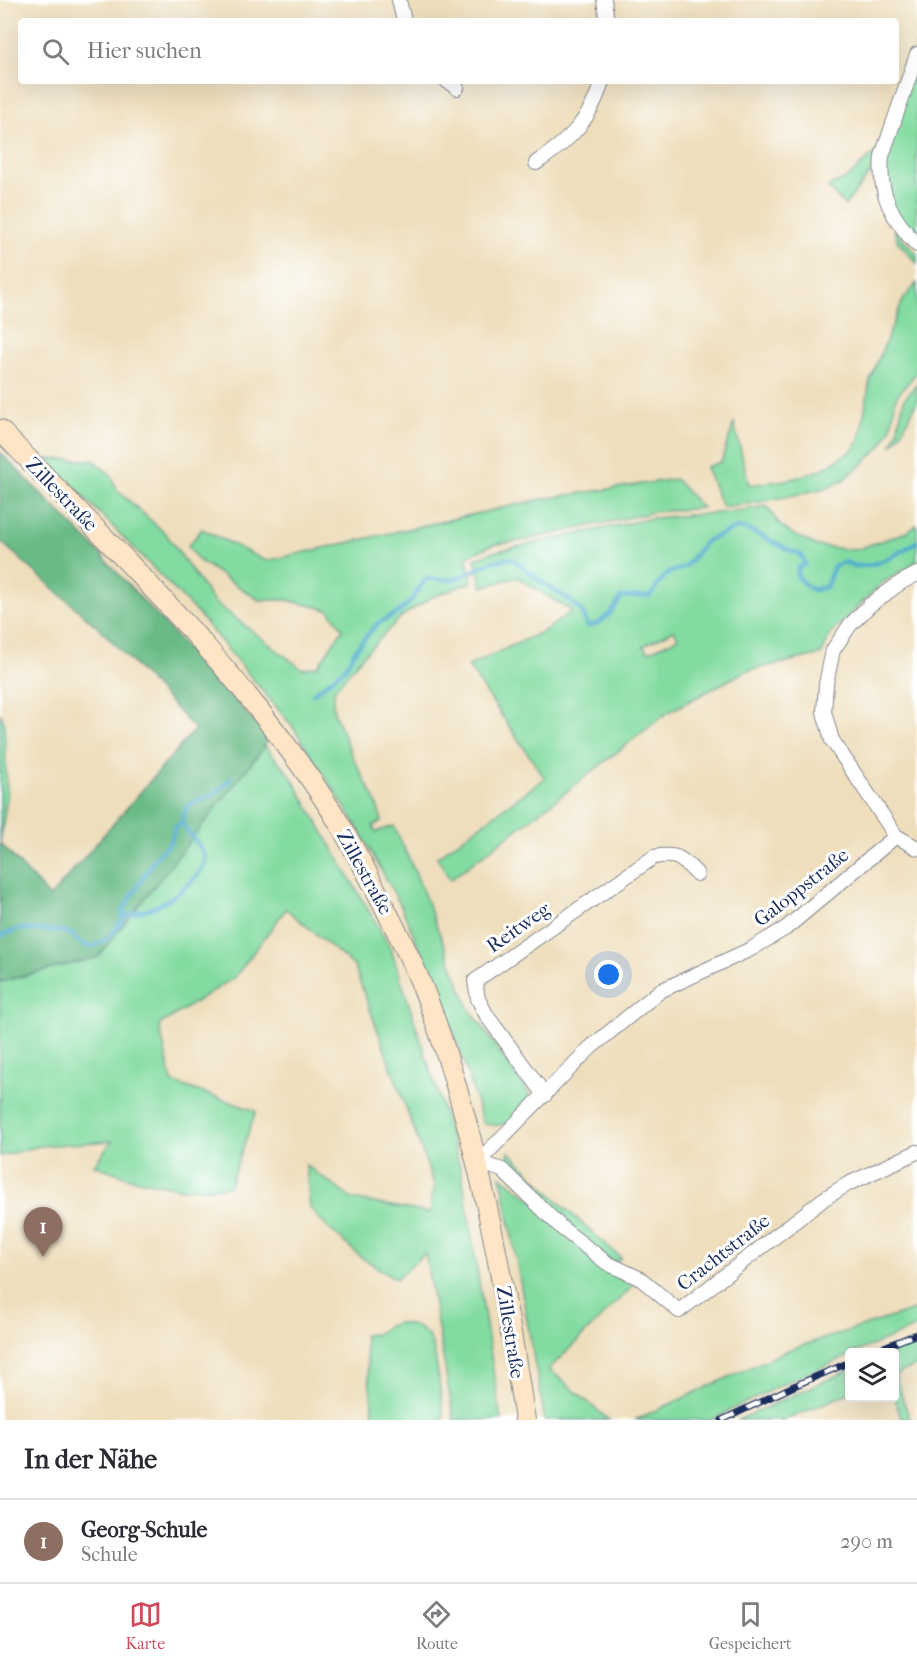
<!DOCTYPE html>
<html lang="de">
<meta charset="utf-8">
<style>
body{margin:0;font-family:"IM FELL French Canon",serif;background:#f7f7f7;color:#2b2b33}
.controls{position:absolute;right:18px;bottom:18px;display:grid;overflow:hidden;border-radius:6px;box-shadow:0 6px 24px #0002}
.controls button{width:54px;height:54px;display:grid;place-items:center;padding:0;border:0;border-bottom:2px solid #e1e1e2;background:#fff;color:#2b2b33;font:30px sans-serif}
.you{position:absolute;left:609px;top:975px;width:21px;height:21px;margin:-15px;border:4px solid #fff;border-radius:50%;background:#1a73e8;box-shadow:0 0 0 9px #1a73e833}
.badge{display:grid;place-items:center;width:39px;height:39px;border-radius:50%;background:#d1495b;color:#fff;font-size:20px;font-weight:700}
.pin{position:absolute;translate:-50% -50px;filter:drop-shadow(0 2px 3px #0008)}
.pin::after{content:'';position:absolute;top:32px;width:21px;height:18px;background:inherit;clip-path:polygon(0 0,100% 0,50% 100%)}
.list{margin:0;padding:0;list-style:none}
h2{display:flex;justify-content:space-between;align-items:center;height:78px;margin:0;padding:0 24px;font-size:26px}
h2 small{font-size:20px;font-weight:400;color:#7c7c81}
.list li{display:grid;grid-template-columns:39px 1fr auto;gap:18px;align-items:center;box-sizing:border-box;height:84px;padding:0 24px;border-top:2px solid #e1e1e2}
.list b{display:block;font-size:22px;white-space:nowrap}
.list p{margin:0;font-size:20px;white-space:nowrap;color:#7c7c81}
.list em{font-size:20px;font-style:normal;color:#7c7c81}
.icon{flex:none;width:33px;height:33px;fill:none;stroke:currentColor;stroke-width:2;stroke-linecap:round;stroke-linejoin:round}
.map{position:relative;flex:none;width:917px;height:1420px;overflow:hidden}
.search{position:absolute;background:#fff;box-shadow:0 6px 24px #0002;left:18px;right:18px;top:18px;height:66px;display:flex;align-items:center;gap:15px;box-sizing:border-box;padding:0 21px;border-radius:6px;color:#7c7c81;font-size:22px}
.sheet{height:162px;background:#fff}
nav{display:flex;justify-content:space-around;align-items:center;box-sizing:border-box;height:84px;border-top:2px solid #e1e1e2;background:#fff;font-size:16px;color:#7c7c81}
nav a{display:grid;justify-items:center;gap:3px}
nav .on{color:#d1495b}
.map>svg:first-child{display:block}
</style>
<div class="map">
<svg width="917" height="1420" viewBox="0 0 917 1420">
<rect width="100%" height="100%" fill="#fff"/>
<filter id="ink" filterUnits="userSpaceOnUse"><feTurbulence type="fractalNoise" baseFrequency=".0167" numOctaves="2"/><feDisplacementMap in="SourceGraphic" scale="12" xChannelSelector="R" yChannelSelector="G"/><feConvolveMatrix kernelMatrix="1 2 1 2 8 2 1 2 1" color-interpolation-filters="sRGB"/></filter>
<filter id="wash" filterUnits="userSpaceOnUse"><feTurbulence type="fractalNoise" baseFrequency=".008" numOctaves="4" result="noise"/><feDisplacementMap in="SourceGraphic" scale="24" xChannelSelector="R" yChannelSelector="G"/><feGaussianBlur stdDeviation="1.35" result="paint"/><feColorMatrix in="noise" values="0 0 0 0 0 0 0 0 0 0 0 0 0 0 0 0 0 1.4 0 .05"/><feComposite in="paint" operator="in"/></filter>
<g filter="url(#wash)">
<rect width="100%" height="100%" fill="#eedebc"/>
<g fill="#82dba0" stroke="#4e857f" stroke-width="1.5" fill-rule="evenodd">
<path d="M917,44V245L891,212L882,156L912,72Z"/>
<path d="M881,147L871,172L845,205L827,187L846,179Z"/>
<path d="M894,229L917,254V263L898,242Z"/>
<path d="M917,283V372L896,397L891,428L882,445L865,462L843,480L825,488L800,494L754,503L722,507L706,467L721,462L734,423L749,485L792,479L821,470L853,450L860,439L870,380L903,300Z"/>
<path d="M917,384V402L900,435L891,446L897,432L904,399Z"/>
<path d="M47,459L93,460L111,475L117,490L166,534L213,601L302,669L318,666L343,629L329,610L287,600H259L198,560L188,546L202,529L266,561L542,499L675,479L702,508L654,512L526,540L492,545L466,557L472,582L430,598L401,617L359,660L335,689L333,701L334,712L354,760L375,799L382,821L373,826L376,832L394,826L416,874L469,1008L530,1095C519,1116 508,1132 483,1123L461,1053L432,976L400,904L355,823L293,727L199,615Z"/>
<path d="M767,506L779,524L792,534L818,546L855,550L907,532L917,525V561L882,583L830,634L822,654L746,671L667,713L548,806L450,880L437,857L545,778L539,770L468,666L546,630L572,611L517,577L482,587L475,559L493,552L652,518L729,512ZM674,630L678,638L648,652L643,646Z"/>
<path d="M0,713L4,722L7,797L0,843Z"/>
<path d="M265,746L290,775L391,949L438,1093L462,1174L501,1420H454L425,1253L396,1279L362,1258L327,1227L310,1208L306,1165L352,1199L430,1213L434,1184L354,966L286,909L235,977L159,1025L172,1082L256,1111L229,1187L183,1189L133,1179L94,1165L112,1141L40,1146L0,1156V982L98,956Z"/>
<path d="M509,1152L564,1207L621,1258L615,1262L579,1238L508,1167L506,1161Z"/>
<path d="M501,1176L638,1281L549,1369L609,1420H545Z"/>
<path d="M917,1309V1327L856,1352H850L849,1356L787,1382L711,1420H635L788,1350Z"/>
<path d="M397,1323C433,1325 433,1344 438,1374C440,1389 442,1405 444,1420H374L364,1335L374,1334L375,1335L388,1326Z"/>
<path d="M917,1341V1365L895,1375L910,1420H902L894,1398V1352H891Z"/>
<path d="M849,1370V1393L785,1420H738Z"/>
</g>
<path fill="#69bb86" stroke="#427572" stroke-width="1.5" d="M0,452L92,545L267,736L265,746L98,957L0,982V843L50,897L195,729L104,633L0,541Z"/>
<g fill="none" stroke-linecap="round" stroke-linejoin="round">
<g stroke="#4faccd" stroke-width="4.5">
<path d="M313,694L344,669L357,648L368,634L378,623L398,613L410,602L426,579C436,578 445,581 454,579C473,574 492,556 513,559L540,581L568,599L581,610L588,626C602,625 615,609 621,597L650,596L662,579L670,572L680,569L686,566L706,541L737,528L746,529L766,538L789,550L801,555L805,564L798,568L797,575L804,584L813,590L826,587L834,566L844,562C848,563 853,566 858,566C878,567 900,552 917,542"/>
<path d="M122,919L123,910L154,860L171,841L175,827L182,823"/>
<path d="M0,936L19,929L58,931L69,933L82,944L90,947C100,944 110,937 116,929C120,923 122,918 128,915C137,912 146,910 155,907C172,899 186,888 198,874C202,869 206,864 205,857C203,847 187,833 182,823C185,799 195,803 212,795C220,791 225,785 231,778"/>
</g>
</g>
</g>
<g filter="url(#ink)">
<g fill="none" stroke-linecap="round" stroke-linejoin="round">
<g stroke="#84868d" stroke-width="16">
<g id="street">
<path d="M399,0L404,21"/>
<path d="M604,0L607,21"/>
<path d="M917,54L882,156C878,194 892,218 917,245"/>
<path d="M447,81L457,88"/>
<path d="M536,163C569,141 591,120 602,81"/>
<path d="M917,574L900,583L870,605L850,625L833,650L826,684L824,712L832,740L896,836L786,928L751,949L660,991L590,1048L478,1162L502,1170L563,1229L607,1263L641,1279L679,1311L825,1198L848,1184L917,1152"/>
<path d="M896,836L917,848"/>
<path d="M545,1095L487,1016L478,999L475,981L654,857C678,853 681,858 697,874"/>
</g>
</g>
<g stroke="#84868d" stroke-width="22">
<path id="secondary" d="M0,430C116,551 242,670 333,813C354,848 373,883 391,920C404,945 417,972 427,998C478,1135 503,1277 525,1420"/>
</g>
<use href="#street" stroke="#fff" stroke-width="14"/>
<use href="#secondary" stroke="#fde5c5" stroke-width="20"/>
<g stroke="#1b2f5e" stroke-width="7">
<g id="rail">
<path d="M871,1352L917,1334"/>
<path d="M722,1420L794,1386L850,1362"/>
</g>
</g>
<use href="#rail" stroke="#fff" stroke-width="4.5" stroke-dasharray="14" stroke-linecap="butt"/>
</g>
</g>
<g text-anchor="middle" stroke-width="6" stroke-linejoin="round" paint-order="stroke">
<g font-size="20" fill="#1b2f5e" stroke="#fff">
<text transform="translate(62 494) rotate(46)" y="7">Zillestraße</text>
<text transform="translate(365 872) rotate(61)" y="7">Zillestraße</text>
<text transform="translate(801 887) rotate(-38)" y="7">Galoppstraße</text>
<text transform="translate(518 927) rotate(-35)" y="7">Reitweg</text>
<text transform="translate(723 1252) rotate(-38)" y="7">Crachtstraße</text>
<text transform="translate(511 1332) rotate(81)" y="7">Zillestraße</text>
</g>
</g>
</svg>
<div class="controls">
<button><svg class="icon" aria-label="layers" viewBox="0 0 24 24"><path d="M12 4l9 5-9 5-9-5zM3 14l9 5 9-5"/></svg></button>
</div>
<div class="you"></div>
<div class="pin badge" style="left:43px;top:1257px;background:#8d6e63">1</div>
<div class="search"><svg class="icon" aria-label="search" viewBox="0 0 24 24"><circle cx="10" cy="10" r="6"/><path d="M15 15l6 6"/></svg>Hier suchen</div>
</div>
<section class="sheet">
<h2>In der Nähe<small></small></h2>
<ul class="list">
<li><span class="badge" style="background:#8d6e63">1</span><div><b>Georg-Schule</b><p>Schule</p></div><em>290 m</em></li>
</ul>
</section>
<nav>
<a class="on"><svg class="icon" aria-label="map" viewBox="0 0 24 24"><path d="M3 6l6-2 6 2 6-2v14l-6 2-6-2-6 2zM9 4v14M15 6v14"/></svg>Karte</a>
<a><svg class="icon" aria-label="directions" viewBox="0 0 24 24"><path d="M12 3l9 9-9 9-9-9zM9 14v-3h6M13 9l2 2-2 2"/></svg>Route</a>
<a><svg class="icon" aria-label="saved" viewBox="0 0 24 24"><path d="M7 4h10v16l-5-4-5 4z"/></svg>Gespeichert</a>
</nav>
